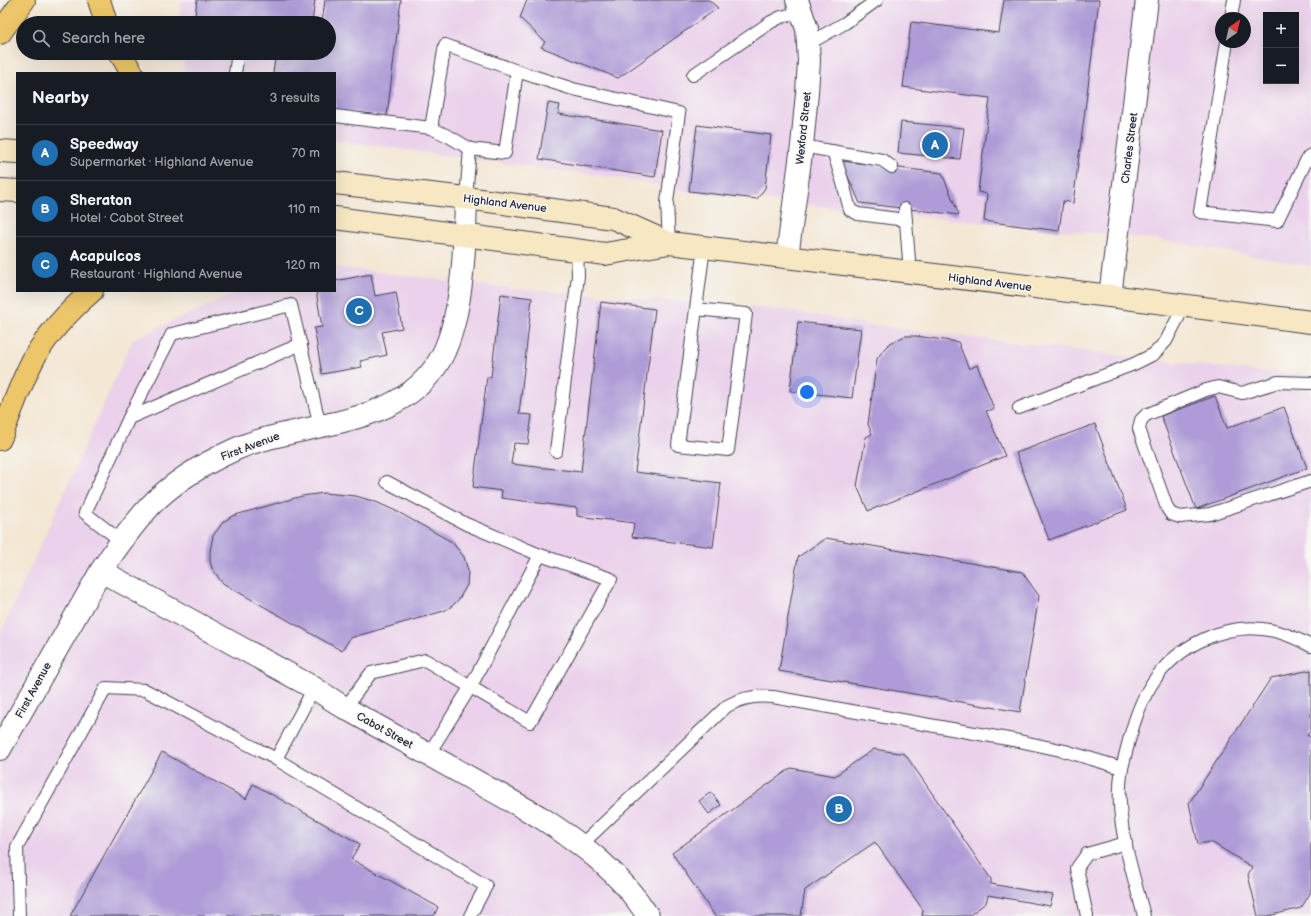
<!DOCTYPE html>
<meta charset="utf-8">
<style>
body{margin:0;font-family:"Balsamiq Sans",sans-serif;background:#242831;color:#f1f3f6}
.controls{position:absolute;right:12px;top:12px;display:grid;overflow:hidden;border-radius:0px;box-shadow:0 4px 16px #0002}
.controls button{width:36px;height:36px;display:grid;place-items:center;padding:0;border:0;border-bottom:1px solid #363941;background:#171b24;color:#f1f3f6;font:20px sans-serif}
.compass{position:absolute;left:1215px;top:12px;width:36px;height:36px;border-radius:50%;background:#171b24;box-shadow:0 4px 16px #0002;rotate:34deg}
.you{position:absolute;left:807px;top:392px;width:14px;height:14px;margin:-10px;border:3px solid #fff;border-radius:50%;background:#1a73e8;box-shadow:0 0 0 6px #1a73e833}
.badge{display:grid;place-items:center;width:26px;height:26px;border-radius:50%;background:#1f6fb2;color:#fff;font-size:13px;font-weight:700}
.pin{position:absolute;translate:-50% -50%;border:2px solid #fff;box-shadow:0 1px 4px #0006}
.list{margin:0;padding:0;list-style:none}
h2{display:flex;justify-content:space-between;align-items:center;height:52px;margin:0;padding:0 16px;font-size:17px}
h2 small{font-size:13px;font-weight:400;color:#9ea1a6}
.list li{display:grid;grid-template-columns:26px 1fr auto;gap:12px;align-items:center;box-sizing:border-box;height:56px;padding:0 16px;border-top:1px solid #363941}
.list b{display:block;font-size:15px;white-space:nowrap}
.list p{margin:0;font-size:13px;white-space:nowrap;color:#9ea1a6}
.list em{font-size:13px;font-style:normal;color:#9ea1a6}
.icon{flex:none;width:22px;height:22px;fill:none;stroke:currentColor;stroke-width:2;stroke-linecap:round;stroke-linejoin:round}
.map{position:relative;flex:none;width:1311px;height:916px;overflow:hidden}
.search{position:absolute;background:#171b24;box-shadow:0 4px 16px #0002;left:16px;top:16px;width:320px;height:44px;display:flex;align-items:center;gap:10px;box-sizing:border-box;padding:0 14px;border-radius:22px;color:#9ea1a6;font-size:15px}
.panel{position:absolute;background:#171b24;box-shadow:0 4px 16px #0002;left:16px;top:72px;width:320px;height:220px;border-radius:0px}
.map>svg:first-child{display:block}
</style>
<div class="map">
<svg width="1311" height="916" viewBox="0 0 1311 916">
<rect width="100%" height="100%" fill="#f6f6f2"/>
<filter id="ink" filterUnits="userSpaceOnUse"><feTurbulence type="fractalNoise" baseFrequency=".025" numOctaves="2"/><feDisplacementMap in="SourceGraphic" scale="8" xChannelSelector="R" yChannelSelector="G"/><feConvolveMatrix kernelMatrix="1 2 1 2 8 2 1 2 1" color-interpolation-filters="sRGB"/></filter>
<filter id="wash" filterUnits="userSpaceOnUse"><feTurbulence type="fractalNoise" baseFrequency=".012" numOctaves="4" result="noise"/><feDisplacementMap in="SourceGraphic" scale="16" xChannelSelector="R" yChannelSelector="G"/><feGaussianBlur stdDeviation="0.9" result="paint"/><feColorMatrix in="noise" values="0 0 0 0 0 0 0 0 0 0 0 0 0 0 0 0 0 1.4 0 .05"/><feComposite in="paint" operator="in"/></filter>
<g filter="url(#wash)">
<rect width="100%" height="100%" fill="#f4e7d4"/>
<g fill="#ebd1eb" fill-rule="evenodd">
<path d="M181,0H1311V266L1154,239L837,208L727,196L689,191L619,178L442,155L335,140V73H185L182,53H329V23H179ZM1266,15H1296V81H1266ZM1221,18H1245V42H1221Z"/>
<path d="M335,267L515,289L778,309L877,326L1258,372H1289L1311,376V916H0V635L133,339L240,291H335Z"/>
</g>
<g id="blocks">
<g fill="#ae9bd7">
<path d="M197,0H315L312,23H194Z"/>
<path d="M325,0H401L387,116L335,110V73H273L276,53H305L319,55V53H329V23H322Z"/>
<path d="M527,0H709L718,8L618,78L541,47L545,42L520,18Z"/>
<path d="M1004,0H1099L1073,203L1063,201L1059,231L984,221L987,194L978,192L990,98L903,87L911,22L999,33Z"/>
<path d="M548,103L560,105L558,114L662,130L655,177L539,159Z"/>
<path d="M901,122L964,128L960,159L898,153Z"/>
<path d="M697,125L771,135L765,188L757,199L689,191Z"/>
<path d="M841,161L942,173L959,215L860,203Z"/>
<path d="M371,274L375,296L396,292L402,328L382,332L387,355L360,361L362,367L322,374L314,328L322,327L316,291H335V281Z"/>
<path d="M501,294L532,298L519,414L532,415L528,444L514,443L511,464L581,472L601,302L655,309L635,472L721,483L713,547L632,537L634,523L577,516V508L501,498L502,491L473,487L487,377H491Z"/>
<path d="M798,322L861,329L852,398L790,391Z"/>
<path d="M905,336H916L958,342L969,369L977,365L994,409L986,411L1005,456L868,511L857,486L866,437L872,434L868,424L877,359L884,349L890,343Z"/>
<path d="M1215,396L1227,428L1284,407L1307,468L1196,509L1161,416Z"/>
<path d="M1095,424L1127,510L1049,540L1016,453Z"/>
<path d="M324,493L356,496L376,502L398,512L452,542L464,557L468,571L467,585L459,599L452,606L444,611L350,638L342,651L224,584L220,580L212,568L210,561V551L213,536L223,522L232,516L302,496Z"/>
<path d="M826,538L1022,572L1039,596L1020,712L779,671L798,557Z"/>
<path d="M1311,670V730L1307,735L1311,737V892L1301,908L1268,916H1258L1248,875L1252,867L1211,842L1198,844L1189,803L1271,678Z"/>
<path d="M874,749L905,754L991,879V884L1053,895L1050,906L988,895L986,903L968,916H922L923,910L875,842L805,890L801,916H715L672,853L791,768L835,776Z"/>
<path d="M162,752L246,799L253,784L360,844L351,859L438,907L434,916H70Z"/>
<path d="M711,792L721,805L709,814L699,801Z"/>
</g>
</g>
</g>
<g filter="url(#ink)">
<use href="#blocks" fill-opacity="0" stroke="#424052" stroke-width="1"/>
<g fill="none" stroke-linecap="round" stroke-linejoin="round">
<g stroke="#424052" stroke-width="14">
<g id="lane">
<path d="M1231,18L1234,0"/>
<path d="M1227,42L1200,212L1277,221L1308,157L1311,155"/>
<path d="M808,44L845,23L877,0"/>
<path d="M235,73L238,53"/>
<path d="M693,75L771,22L781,17L802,12"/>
<path d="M335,116L431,128L450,137L470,149L505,153L517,71"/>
<path d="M431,128L445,45L517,71L573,89L679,113L667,202L669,243"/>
<path d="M802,146L882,160L892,167"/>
<path d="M833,151L843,183L850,210L858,214L906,220"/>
<path d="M466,198L470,149"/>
<path d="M905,209L910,273"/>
<path d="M696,309L746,314L728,450L678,445L696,309L704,247"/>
<path d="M1311,383L1278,382L1242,393L1218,387L1206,390L1146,415L1141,420L1139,429L1167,508L1171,514L1180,517L1210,514L1311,481"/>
<path d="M1019,408L1134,364L1154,354L1166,341L1184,306"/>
<path d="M129,418L301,344"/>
<path d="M556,451L578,276L577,250"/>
<path d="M121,541L85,513L129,418L172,334L291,305L320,426"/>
<path d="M345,708L371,673L425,660L530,722L611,579L540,555L466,524L387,482"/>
<path d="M428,755L471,686L540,555"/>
<path d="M276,759L314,688"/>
<path d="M1122,768C1113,818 1132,868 1144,916"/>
<path d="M581,845L727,706C742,697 756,695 773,697L1019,741L1065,751L1122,768C1129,740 1136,709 1151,685C1176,645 1228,620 1274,631C1287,634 1300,640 1311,646"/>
<path d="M19,916L17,847L106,688L145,690L276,759L486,886L470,916"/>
<path d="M1087,916L1077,868L1087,854L1126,843"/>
</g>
</g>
<g stroke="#424052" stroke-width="24">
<g id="street">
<path d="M787,257L802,146L807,93L809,61L807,29L797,0"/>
<path d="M1110,296L1147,0"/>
<path d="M101,571L314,688L345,708L540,817C582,844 621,873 648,916"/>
<path d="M0,749L101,571C116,548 132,526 150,506C173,482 205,463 236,449C300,421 392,430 436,366C463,327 465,245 466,198"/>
</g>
</g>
<g stroke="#424052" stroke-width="24">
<g id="secondary">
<path d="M0,151L17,152"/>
<path d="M335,183L466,198L613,218L669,243"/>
<path d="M0,190L17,191"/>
<path d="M335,218L605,254L669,243L1110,296L1311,322"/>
</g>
</g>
<g stroke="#424052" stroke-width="24">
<g id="highway">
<path d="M99,0L106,23"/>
<path d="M0,33L24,0"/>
<path d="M120,53L132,73"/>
<path d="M0,439C11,412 20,384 34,358C49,332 70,310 92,291"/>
</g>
</g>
<use href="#lane" stroke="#fff" stroke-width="12"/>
<use href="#street" stroke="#fff" stroke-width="22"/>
<use href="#secondary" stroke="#f7e8c3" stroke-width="22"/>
<use href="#highway" stroke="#ecc669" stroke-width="22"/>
</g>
</g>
<g text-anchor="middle" stroke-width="3" stroke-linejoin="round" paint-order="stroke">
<g font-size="11" fill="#22223b" stroke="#f6f6f2">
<text transform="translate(803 128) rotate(-84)" y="4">Wexford Street</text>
<text transform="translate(1129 148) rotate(-83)" y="4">Charles Street</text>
<text transform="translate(505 203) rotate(7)" y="4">Highland Avenue</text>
<text transform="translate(990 282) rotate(7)" y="4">Highland Avenue</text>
<text transform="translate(250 446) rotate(-21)" y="4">First Avenue</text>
<text transform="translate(33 690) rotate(-61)" y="4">First Avenue</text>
<text transform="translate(385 730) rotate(29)" y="4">Cabot Street</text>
</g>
</g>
</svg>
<div class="controls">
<button>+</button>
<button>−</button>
</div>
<svg class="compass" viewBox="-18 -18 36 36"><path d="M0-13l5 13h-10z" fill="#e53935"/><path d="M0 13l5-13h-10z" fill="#9ea1a6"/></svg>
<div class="you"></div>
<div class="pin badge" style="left:935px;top:145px">A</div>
<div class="pin badge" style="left:839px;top:809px">B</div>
<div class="pin badge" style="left:359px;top:311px">C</div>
<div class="search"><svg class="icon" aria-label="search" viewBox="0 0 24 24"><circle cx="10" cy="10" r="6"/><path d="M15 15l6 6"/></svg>Search here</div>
<section class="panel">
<h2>Nearby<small>3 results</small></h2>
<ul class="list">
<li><span class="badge">A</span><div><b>Speedway</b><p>Supermarket · Highland Avenue</p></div><em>70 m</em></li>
<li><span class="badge">B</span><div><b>Sheraton</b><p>Hotel · Cabot Street</p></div><em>110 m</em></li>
<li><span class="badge">C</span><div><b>Acapulcos</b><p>Restaurant · Highland Avenue</p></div><em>120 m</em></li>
</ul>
</section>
</div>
